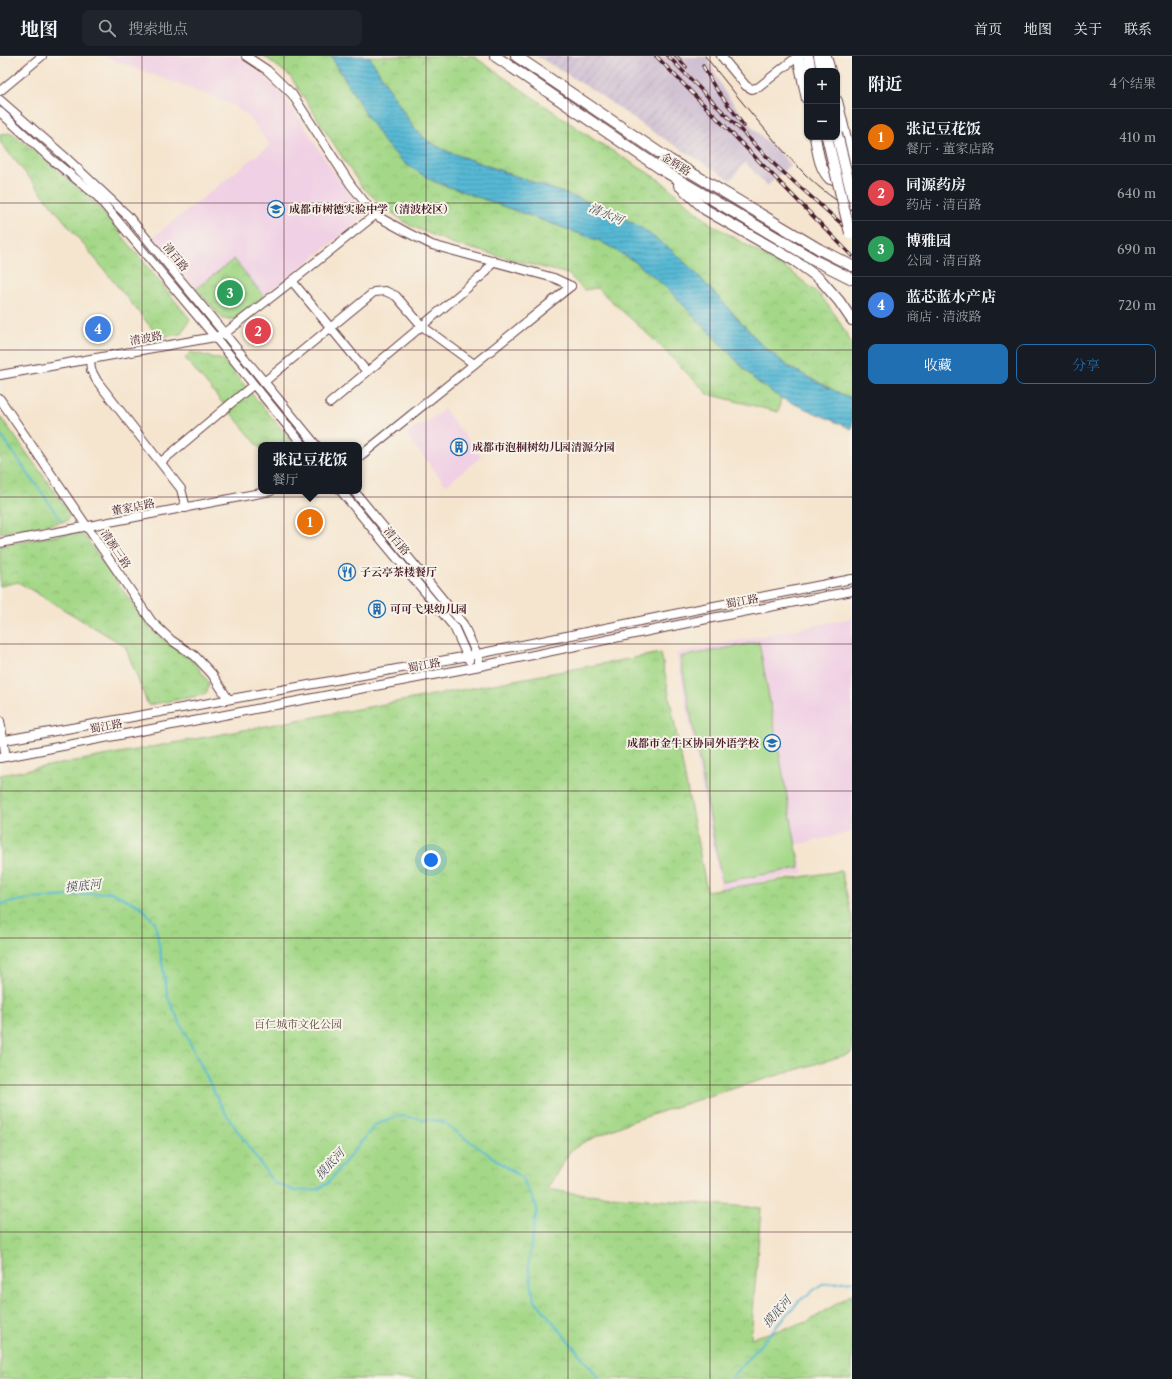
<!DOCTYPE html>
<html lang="zh">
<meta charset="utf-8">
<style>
body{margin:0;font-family:"Libre Caslon Text","Noto Serif SC",serif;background:#20242c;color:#f1f3f6}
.controls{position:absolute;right:12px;top:12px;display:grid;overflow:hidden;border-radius:8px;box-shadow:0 1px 3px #0004}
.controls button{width:36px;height:36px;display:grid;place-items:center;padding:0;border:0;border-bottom:1px solid #363941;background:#171b24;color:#f1f3f6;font:20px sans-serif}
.you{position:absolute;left:431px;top:804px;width:14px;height:14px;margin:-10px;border:3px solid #fff;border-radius:50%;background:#1a73e8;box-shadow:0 0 0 6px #1a73e833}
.badge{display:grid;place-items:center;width:26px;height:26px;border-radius:50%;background:#1f6fb2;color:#fff;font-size:13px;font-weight:700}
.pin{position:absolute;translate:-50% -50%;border:2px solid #fff;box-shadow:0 1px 4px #0006}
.popup{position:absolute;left:258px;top:386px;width:104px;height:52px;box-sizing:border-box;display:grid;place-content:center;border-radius:8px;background:#171b24;filter:drop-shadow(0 1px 3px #0005);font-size:13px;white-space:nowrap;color:#9ea1a6}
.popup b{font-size:15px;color:#f1f3f6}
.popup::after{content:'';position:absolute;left:50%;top:100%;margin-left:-8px;border:8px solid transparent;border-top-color:#171b24}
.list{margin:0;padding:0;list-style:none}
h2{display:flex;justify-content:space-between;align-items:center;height:52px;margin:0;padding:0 16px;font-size:17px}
h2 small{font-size:13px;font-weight:400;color:#9ea1a6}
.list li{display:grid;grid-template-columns:26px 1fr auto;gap:12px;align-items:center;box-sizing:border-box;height:56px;padding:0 16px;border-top:1px solid #363941}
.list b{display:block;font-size:15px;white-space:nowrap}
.list p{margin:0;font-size:13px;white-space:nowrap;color:#9ea1a6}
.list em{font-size:13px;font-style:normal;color:#9ea1a6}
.actions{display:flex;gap:8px;padding:12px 16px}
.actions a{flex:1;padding:9px 0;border:1px solid #1f6fb2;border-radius:8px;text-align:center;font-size:14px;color:#1f6fb2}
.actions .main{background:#1f6fb2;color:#fff}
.icon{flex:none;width:22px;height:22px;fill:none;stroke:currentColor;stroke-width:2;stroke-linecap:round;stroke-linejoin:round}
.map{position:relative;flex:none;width:852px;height:1323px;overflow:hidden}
header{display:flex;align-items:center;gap:24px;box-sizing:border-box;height:56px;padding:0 20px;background:#171b24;border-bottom:1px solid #363941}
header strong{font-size:19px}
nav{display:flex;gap:22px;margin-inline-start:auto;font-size:14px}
.search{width:280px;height:36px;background:#20242c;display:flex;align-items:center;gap:10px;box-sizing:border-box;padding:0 14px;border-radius:8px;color:#9ea1a6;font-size:15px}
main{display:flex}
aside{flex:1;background:#171b24}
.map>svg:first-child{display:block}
</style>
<header>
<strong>地图</strong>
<div class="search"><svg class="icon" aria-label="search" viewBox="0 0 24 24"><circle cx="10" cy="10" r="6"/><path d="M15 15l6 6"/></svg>搜索地点</div>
<nav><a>首页</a><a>地图</a><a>关于</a><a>联系</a></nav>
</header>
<main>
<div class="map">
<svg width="852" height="1323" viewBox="0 0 852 1323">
<defs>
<pattern id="industrial-furrows" width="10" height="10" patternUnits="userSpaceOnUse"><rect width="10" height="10" fill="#cebed1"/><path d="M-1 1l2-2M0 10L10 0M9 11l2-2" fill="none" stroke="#b2a3b4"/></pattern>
<pattern id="park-crowns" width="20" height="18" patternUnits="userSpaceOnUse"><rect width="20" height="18" fill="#a4d888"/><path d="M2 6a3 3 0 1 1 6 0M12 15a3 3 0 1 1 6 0" fill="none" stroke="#8fb976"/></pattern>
<pattern id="water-rules" width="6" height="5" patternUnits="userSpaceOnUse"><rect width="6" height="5" fill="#57b9d5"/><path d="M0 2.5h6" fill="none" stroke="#4a96ad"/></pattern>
</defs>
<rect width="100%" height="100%" fill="#f7f3e8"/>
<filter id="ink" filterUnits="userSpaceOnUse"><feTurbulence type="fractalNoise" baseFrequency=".025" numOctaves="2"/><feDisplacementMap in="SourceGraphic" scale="8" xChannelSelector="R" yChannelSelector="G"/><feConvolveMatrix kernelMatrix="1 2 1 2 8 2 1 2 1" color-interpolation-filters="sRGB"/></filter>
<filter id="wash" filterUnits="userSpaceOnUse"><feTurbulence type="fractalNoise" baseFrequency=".012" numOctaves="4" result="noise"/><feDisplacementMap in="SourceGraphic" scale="16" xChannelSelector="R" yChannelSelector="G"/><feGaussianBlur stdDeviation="0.9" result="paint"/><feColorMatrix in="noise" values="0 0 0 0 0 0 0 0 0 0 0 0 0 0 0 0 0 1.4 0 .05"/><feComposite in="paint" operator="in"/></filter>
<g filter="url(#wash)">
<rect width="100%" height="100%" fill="#f5e5cf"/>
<g fill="#f0d0e4">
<path d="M103,0H237L241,2L263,19L281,37L301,65L328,108L361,153L362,163L264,240L234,203L196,233L153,181L270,89L248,60L229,47Z"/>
<path d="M444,353L481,401L446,429L406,379L420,368L422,370Z"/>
<path d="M852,562V776L796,789L804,817L721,834L676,597Z"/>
</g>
<path fill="url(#industrial-furrows)" d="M537,0H632L668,24L677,39L674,41L713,72L745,106L731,124L647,72L596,36Z"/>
<path fill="#cebed1" d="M632,0L707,1L725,37L753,72L791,108L767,130L713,72L674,42L677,39L663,29L668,24Z"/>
<g fill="url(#park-crowns)" stroke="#777c5a">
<path d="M264,0H331L364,55L384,85L404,107L433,125L600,185L634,205L667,232L756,325L781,342L778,356L708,338L652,282L597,232L584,234L568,218L454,188L409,169L383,150L361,130L290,20Z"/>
<path d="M369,0H473L593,83L661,125L711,168L790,215L819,238L836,260L852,288V342L841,338L789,311L762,289L695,216L640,171L605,152L446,95L428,85L413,71Z"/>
<path d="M12,77L68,123L98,150L190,263L181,278L159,281L0,86V78Z"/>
<path d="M234,203L264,240L237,263H223L196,233Z"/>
<path d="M191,296L223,304L295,389H261V393L185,302Z"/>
<path d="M0,360L70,457L67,465L0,477Z"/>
<path d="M76,476L85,481L152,575L195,607L209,627L207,636L203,639L148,649L125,590L18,526L0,530V490Z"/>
<path d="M661,597L707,835L841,815L852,860V997L718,1037L630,1066L584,1086L570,1095L547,1133L571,1137L761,1152L751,1282L808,1266L852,1238V1323H0V719Z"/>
</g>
<path fill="#a4d888" stroke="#777c5a" d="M759,586L800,812L722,826L680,601Z"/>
<path fill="url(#water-rules)" stroke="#506c80" d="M331,0H369L413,71L428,85L446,95L605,152L640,171L674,196L695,216L762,289L789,311L841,338L852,342V373L781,342L756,325L667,232L634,205L600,185L433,125L404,107L384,86L364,55Z"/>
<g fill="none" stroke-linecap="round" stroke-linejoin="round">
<g stroke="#57b9d5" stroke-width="2">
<path d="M0,378L61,464"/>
<path d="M0,848L23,844L111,836L140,850L155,866L168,942L220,1048L226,1058L273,1126L295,1135L316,1134L327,1128L375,1069L399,1060L441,1065L522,1122L537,1152L528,1209L534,1243L600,1323"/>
<path d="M730,1323L799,1245L822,1228L852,1225"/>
</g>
</g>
</g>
<g filter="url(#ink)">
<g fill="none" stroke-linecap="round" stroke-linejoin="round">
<g stroke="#643d44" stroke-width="10">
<g id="minor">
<path d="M246,0L267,14L292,38L351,129L375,159L408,177L432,189L554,222L571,230"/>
<path d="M721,0L746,30L752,33L759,31L798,0"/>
<path d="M0,35L42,0"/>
<path d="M0,44L64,100L128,160L316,389"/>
<path d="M0,56L50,102L97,140L215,281L303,389"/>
<path d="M292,225L367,316"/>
<path d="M90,304L91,314L97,325L181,433L186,452"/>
<path d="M0,319L215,281L224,278L292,225L375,159"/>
<path d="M264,326L374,236L385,235L396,240L422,270L474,308"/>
<path d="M0,343L152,566L171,584L195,600L212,618L228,643"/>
<path d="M330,347L485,217L493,205"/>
<path d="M359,401L571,230"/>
<path d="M161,406L253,329"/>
<path d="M341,435L454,571L469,604"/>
<path d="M354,435L463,568L477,599L480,610"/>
<path d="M0,487L271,435"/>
<path d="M0,665L6,701"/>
<path d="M0,685L468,600L704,552L852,523"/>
<path d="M0,702L480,610L707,563L852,535"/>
</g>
</g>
<g stroke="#643d44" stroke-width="12">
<g id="major">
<path d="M495,0L664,115L818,206L852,223"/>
<path d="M516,0L670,104L819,193L852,210"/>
<path d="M798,0L807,43"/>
<path d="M808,0L811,15"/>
<path d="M819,0L822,15"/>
<path d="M826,0L830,15"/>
<path d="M815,81C818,96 819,112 830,123H840L849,117V95L837,45"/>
<path d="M679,129L706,154L795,205L820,223L839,245L852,264"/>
</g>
</g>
<use href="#minor" stroke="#fff" stroke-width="8"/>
<use href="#major" stroke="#fff" stroke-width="10"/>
<path stroke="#4a1f2b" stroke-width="1" d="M705,0C726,26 747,53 769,78C794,108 818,135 852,154"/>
<g stroke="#4a1f2b" stroke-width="3.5">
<g id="rail">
<path d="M656,0L852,200"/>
<path d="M668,0L775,109L852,177"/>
<path d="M676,0L686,11"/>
<path d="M703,10L714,30L744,70"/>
</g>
</g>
<use href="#rail" stroke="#f7f3e8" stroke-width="2" stroke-dasharray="6" stroke-linecap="butt"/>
<g stroke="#643d44" stroke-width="12" stroke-linecap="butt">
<g id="major-bridge">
<path d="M837,78L852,139"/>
<path d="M827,81L850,177"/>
</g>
</g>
<use href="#major-bridge" stroke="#fff" stroke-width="10"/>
</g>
</g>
<path fill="none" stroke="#4a1f2b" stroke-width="1" stroke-opacity="0.55" d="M142,0V1323M284,0V1323M426,0V1323M568,0V1323M710,0V1323M0,147H852M0,294H852M0,441H852M0,588H852M0,735H852M0,882H852M0,1029H852M0,1176H852"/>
<defs>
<g id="school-ring" transform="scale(0.9)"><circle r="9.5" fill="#f7f3e8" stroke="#1f6fb2" stroke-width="1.5"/><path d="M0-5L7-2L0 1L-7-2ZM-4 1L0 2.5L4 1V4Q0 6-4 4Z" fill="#1f6fb2"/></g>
<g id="building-ring" transform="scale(0.9)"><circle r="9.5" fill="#f7f3e8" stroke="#1f6fb2" stroke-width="1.5"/><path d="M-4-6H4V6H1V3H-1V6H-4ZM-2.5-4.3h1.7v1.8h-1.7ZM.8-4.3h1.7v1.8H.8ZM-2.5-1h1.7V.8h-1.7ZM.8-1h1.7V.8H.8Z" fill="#1f6fb2"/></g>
<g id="restaurant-ring" transform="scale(0.9)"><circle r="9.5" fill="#f7f3e8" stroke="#1f6fb2" stroke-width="1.5"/><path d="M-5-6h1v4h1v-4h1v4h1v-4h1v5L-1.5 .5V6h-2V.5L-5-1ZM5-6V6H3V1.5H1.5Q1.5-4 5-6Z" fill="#1f6fb2"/></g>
</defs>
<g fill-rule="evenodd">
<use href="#school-ring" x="276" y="153"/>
<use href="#building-ring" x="459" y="391"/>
<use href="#restaurant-ring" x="347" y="516"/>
<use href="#building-ring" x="377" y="553"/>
<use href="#school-ring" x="772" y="687"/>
</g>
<g text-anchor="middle" stroke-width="4" stroke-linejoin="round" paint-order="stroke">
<g font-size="11" fill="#4a1f2b" stroke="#f7f3e8">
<text transform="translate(676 108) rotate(32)" y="4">金辉路</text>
<text transform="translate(176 201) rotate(51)" y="4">清百路</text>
<text transform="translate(146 282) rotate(-10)" y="4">清波路</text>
<text transform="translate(133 451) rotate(-11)" y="4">董家店路</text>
<text transform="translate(397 485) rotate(50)" y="4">清百路</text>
<text transform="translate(116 493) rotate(56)" y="4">清源三路</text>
<text transform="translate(742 545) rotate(-11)" y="4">蜀江路</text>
<text transform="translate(424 609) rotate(-11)" y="4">蜀江路</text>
<text transform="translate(106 670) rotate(-11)" y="4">蜀江路</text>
</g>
<g font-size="11" font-weight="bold" fill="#4a1f2b" stroke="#f7f3e8" text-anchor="start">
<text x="289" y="157">成都市树德实验中学（清波校区）</text>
<text x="472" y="395">成都市泡桐树幼儿园清源分园</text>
<text x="360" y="520">子云亭茶楼餐厅</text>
<text x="390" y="557">可可弋果幼儿园</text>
<text x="759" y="691" text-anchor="end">成都市金牛区协同外语学校</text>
</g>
<g font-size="11" fill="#604d42" stroke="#f7f3e8">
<text x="298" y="972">百仁城市文化公园</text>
</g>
<g font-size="12" font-style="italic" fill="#4f5566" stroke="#f7f3e8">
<text transform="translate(606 158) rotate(23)" y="4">清水河</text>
<text transform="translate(83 830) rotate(-6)" y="4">摸底河</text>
<text transform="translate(330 1108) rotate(-47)" y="4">摸底河</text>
<text transform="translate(777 1256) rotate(-49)" y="4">摸底河</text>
</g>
</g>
</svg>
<div class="controls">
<button>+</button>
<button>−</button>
</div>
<div class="you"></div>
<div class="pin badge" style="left:310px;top:466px;background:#e8710a">1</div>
<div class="popup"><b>张记豆花饭</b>餐厅</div>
<div class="pin badge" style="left:258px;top:275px;background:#e0444e">2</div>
<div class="pin badge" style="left:230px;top:237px;background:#2e9e5b">3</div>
<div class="pin badge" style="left:98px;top:273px;background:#3f7fe0">4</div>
</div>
<aside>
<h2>附近<small>4个结果</small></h2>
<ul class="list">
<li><span class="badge" style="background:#e8710a">1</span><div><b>张记豆花饭</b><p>餐厅 · 董家店路</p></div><em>410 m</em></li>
<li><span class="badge" style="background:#e0444e">2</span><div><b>同源药房</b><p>药店 · 清百路</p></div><em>640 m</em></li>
<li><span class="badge" style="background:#2e9e5b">3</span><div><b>博雅园</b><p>公园 · 清百路</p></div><em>690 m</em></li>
<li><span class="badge" style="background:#3f7fe0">4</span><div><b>蓝芯蓝水产店</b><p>商店 · 清波路</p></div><em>720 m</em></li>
</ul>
<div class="actions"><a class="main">收藏</a><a>分享</a></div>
</aside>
</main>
